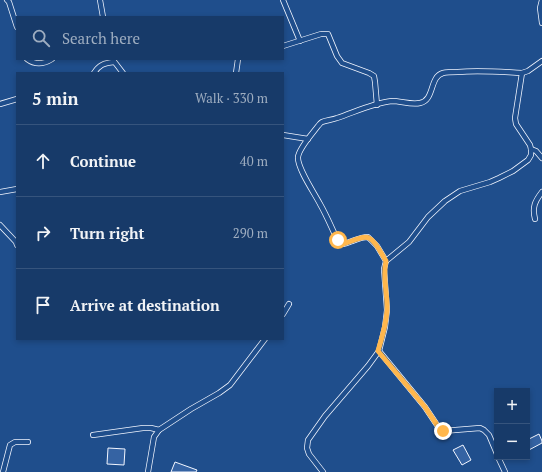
<!DOCTYPE html>
<meta charset="utf-8">
<style>
body{margin:0;font-family:"PT Serif",serif;background:#244571;color:#f1f3f6}
.controls{position:absolute;right:12px;bottom:12px;display:grid;overflow:hidden;border-radius:0px;box-shadow:0 2px 6px #0003}
.controls button{width:36px;height:36px;display:grid;place-items:center;padding:0;border:0;border-bottom:1px solid #36547d;background:#173a69;color:#f1f3f6;font:20px sans-serif}
.stop{position:absolute;width:12px;height:12px;margin:-9px;border:3px solid #ffb74d;border-radius:50%;background:#fff}
.stop.end{background:#ffb74d;border-color:#fff;box-shadow:0 1px 4px #0008}
.list{margin:0;padding:0;list-style:none}
h2{display:flex;justify-content:space-between;align-items:center;height:52px;margin:0;padding:0 16px;font-size:17px}
h2 small{font-size:13px;font-weight:400;color:#9eadc0}
.list li{display:grid;grid-template-columns:26px 1fr auto;gap:12px;align-items:center;box-sizing:border-box;height:72px;padding:0 16px;border-top:1px solid #36547d}
.list b{display:block;font-size:15px;white-space:nowrap}
.list em{font-size:13px;font-style:normal;color:#9eadc0}
.icon{flex:none;width:22px;height:22px;fill:none;stroke:currentColor;stroke-width:2;stroke-linecap:round;stroke-linejoin:round}
.map{position:relative;flex:none;width:542px;height:472px;overflow:hidden}
.search{position:absolute;background:#173a69;box-shadow:0 2px 6px #0003;left:16px;top:16px;width:268px;height:44px;display:flex;align-items:center;gap:10px;box-sizing:border-box;padding:0 14px;border-radius:0px;color:#9eadc0;font-size:15px}
.panel{position:absolute;background:#173a69;box-shadow:0 2px 6px #0003;left:16px;top:72px;width:268px;height:268px;border-radius:0px}
.map>svg:first-child{display:block}
</style>
<div class="map">
<svg width="542" height="472" viewBox="0 0 542 472">
<rect width="100%" height="100%" fill="#1f4e8c"/>
<g fill="#3563a3" stroke="#f2f6ff">
<path d="M539,434L542,441V443L527,451V440Z"/>
<path d="M463,445L471,460L462,465L453,450Z"/>
<path d="M108,448L125,449L124,465L107,464Z"/>
<path d="M175,462L197,470L196,472H171Z"/>
</g>
<g fill="none" stroke-linecap="round" stroke-linejoin="round">
<g stroke="#f2f6ff" stroke-width="6">
<g id="street">
<path d="M7,0L9,2L17,27"/>
<path d="M100,0L103,17"/>
<path d="M283,0L300,41"/>
<path d="M542,0L540,8L542,23"/>
<path d="M283,46L321,34H328L337,56L342,63L369,73L374,76L375,82L377,105"/>
<path d="M27,59C35,65 44,64 52,59"/>
<path d="M113,60L123,73"/>
<path d="M94,73C99,65 104,63 114,62"/>
<path d="M236,73L238,59"/>
<path d="M0,104L17,99"/>
<path d="M283,135L308,139"/>
<path d="M531,149L536,151L542,158"/>
<path d="M0,192L17,189"/>
<path d="M535,219C532,207 535,201 542,192"/>
<path d="M0,225L16,242L17,245"/>
<path d="M386,261L377,246L368,237C358,237 351,243 342,244L338,241C332,229 327,216 320,204C315,194 297,168 298,157C299,148 312,134 318,126C320,124 319,124 322,122C326,120 332,120 337,118C355,112 373,103 392,101C401,101 411,105 420,103C435,100 429,77 443,73C447,72 453,72 458,72C480,70 501,72 522,73L528,71L542,61"/>
<path d="M283,314L289,304"/>
<path d="M379,351L425,407L439,428L443,431L480,428L484,430L489,435L497,454"/>
<path d="M93,435L143,428H151L159,430"/>
<path d="M498,457L505,472"/>
<path d="M3,472L10,445L15,442H28"/>
<path d="M148,472L154,437L159,430L191,409L219,393L230,385L265,339"/>
<path d="M323,472L309,454L307,448L308,440L325,416L368,366L379,351L385,327L387,310L384,269L386,261L409,242L428,217L445,201L460,191L490,182L499,178L513,171L528,160L531,155V149L530,145L516,124L515,118L522,73"/>
</g>
</g>
<use href="#street" stroke="#1f4e8c" stroke-width="4.5"/>
</g>
<g fill="none" stroke-linecap="round" stroke-linejoin="round">
<path stroke="#ffb74d" stroke-width="5" d="M338,240L342,244C347,243 352,241 357,239C361,238 365,236 369,238C376,241 382,255 386,261C382,278 388,294 387,311C386,325 382,338 378,351L425,407L439,428L443,431"/>
</g>
</svg>
<div class="controls">
<button>+</button>
<button>−</button>
</div>
<div class="stop" style="left:338px;top:240px"></div>
<div class="stop end" style="left:443px;top:431px"></div>
<div class="search"><svg class="icon" aria-label="search" viewBox="0 0 24 24"><circle cx="10" cy="10" r="6"/><path d="M15 15l6 6"/></svg>Search here</div>
<section class="panel">
<h2>5 min<small>Walk · 330 m</small></h2>
<ul class="list">
<li><svg class="icon" aria-label="ahead" viewBox="0 0 24 24"><path d="M12 20V5M6 11l6-6 6 6"/></svg><div><b>Continue</b></div><em>40 m</em></li>
<li><svg class="icon" aria-label="right" viewBox="0 0 24 24"><path d="M7 20v-9h11M14 6l5 5-5 5"/></svg><div><b>Turn right</b></div><em>290 m</em></li>
<li><svg class="icon" aria-label="arrive" viewBox="0 0 24 24"><path d="M6 21V4h12l-3 4 3 4H6"/></svg><div><b>Arrive at destination</b></div></li>
</ul>
</section>
</div>
